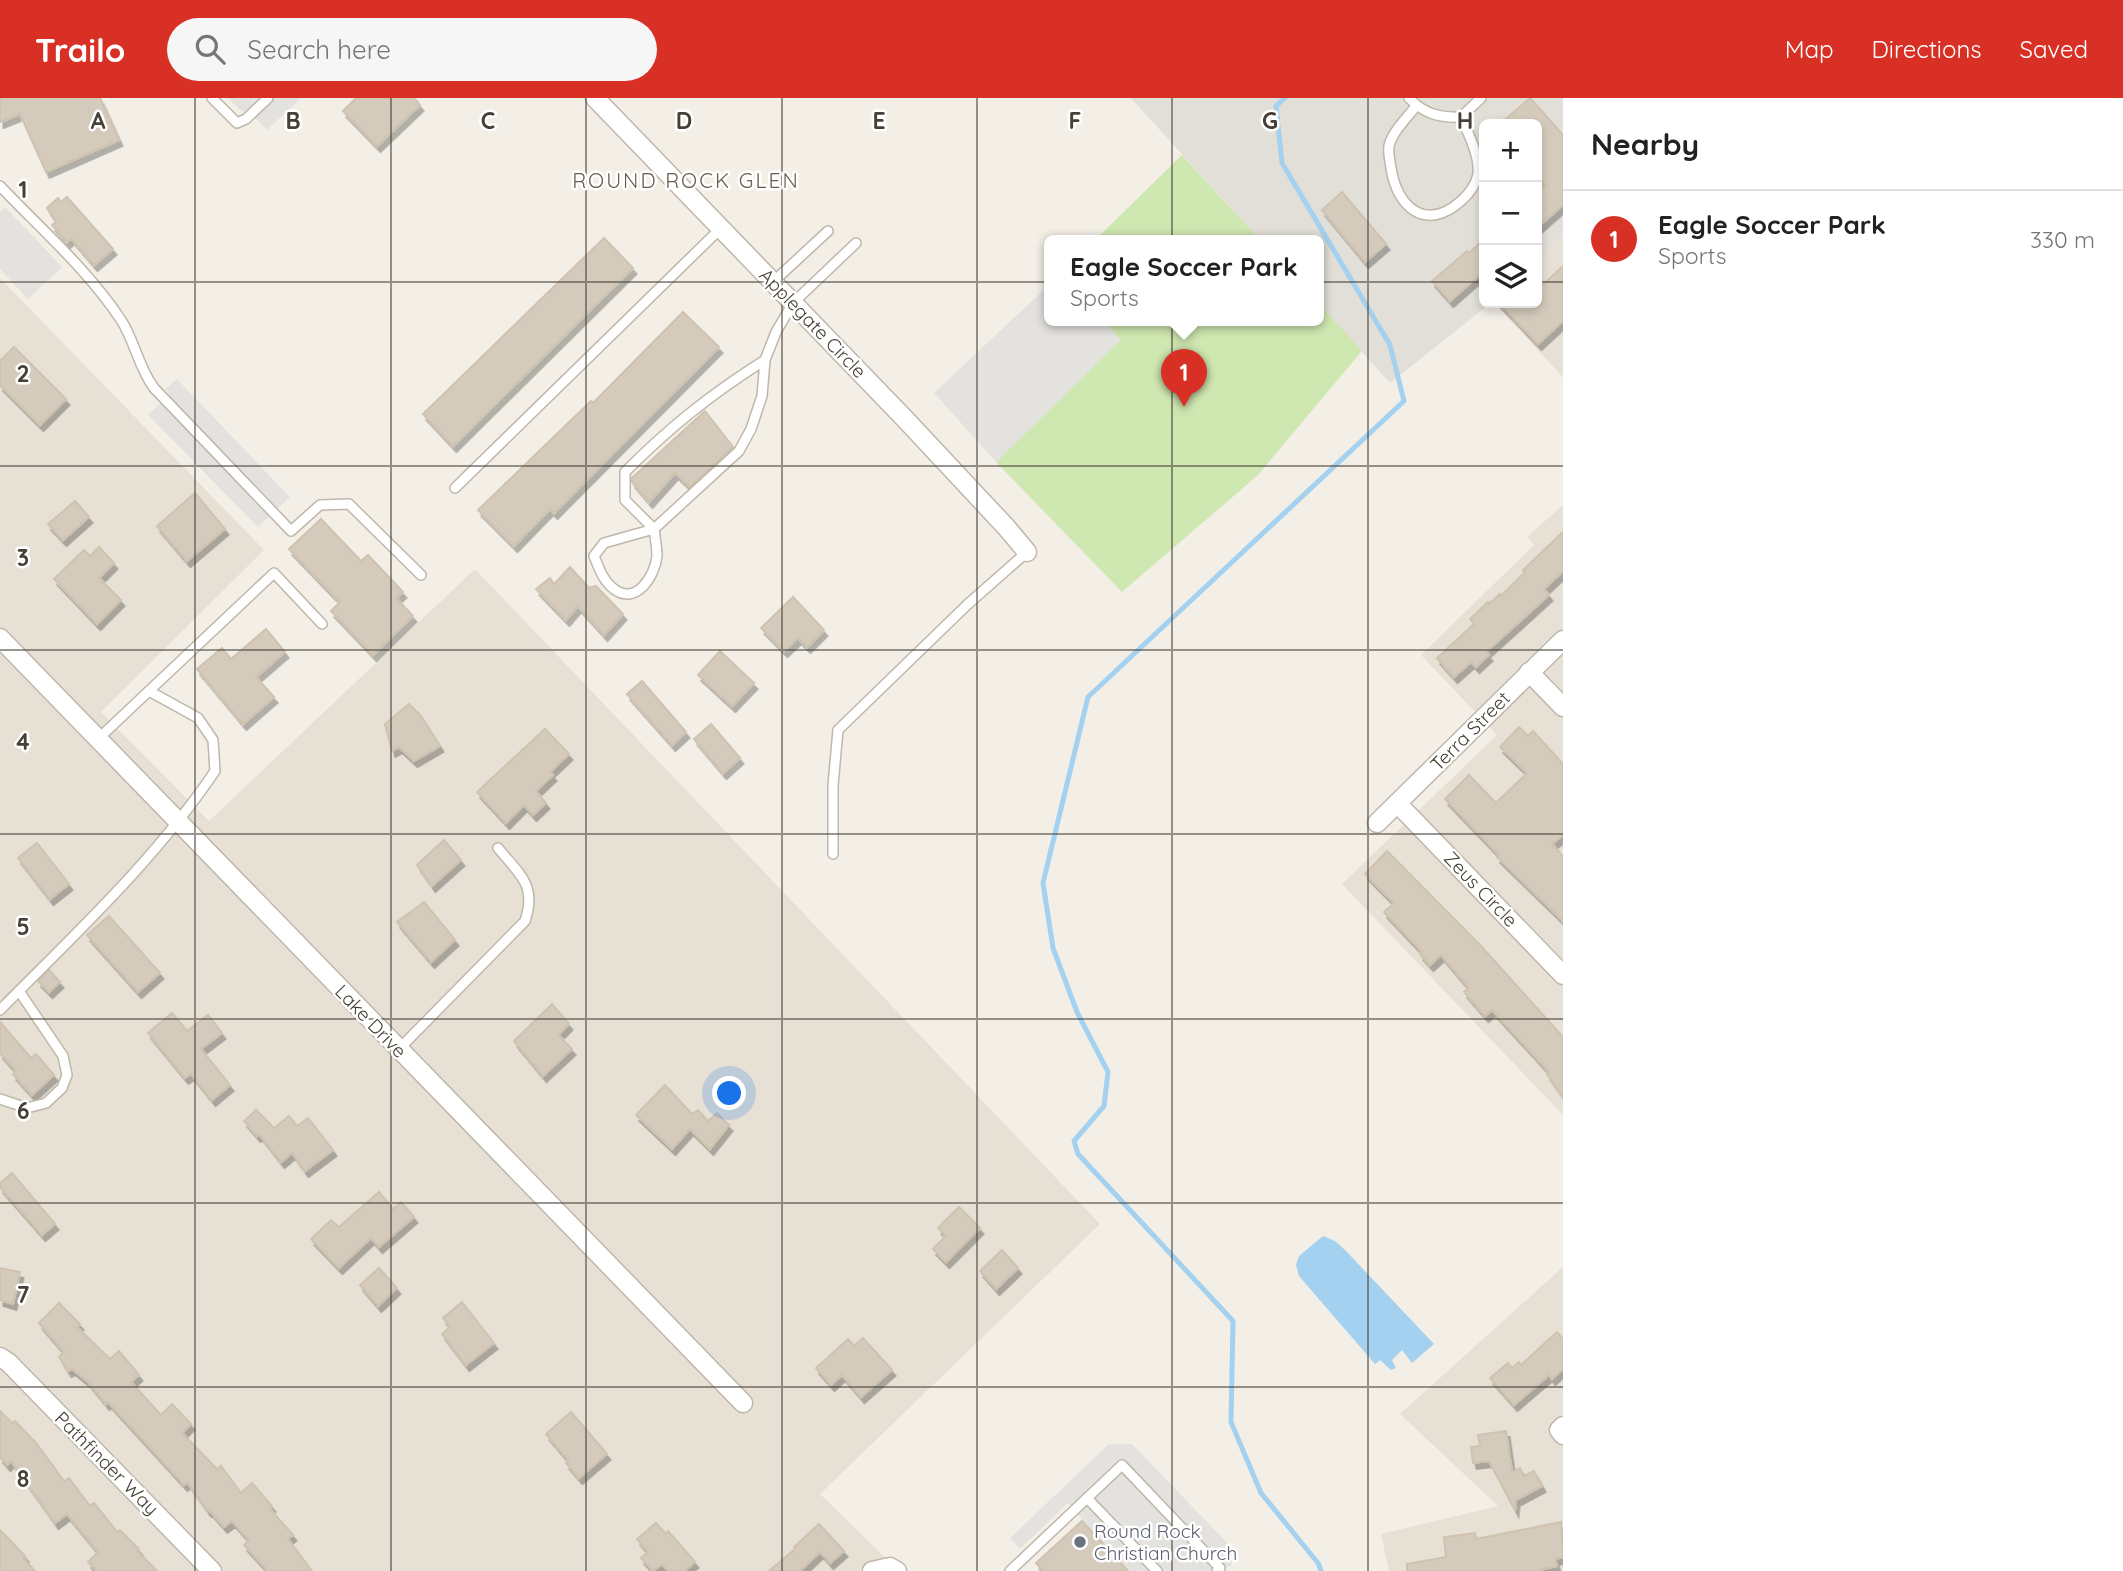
<!DOCTYPE html>
<meta charset="utf-8">
<style>
body{margin:0;font-family:Quicksand,sans-serif;background:#f6f6f6;color:#222}
.controls{position:absolute;right:21px;top:21px;display:grid;overflow:hidden;border-radius:10px;box-shadow:0 4px 10px #0003}
.controls button{width:63px;height:63px;display:grid;place-items:center;padding:0;border:0;border-bottom:2px solid #e0e0e0;background:#fff;color:#222;font:35px sans-serif}
.you{position:absolute;left:730px;top:996px;width:24px;height:24px;margin:-18px;border:5px solid #fff;border-radius:50%;background:#1a73e8;box-shadow:0 0 0 10px #1a73e833}
.badge{display:grid;place-items:center;width:46px;height:46px;border-radius:50%;background:#d93025;color:#fff;font-size:23px;font-weight:700}
.pin{position:absolute;translate:-50% -58px;filter:drop-shadow(0 2px 4px #0008)}
.pin::after{content:'';position:absolute;top:37px;width:24px;height:21px;background:inherit;clip-path:polygon(0 0,100% 0,50% 100%)}
.popup{position:absolute;left:1044px;top:137px;width:280px;height:91px;box-sizing:border-box;display:grid;place-content:center;border-radius:10px;background:#fff;filter:drop-shadow(0 2px 5px #0005);font-size:23px;white-space:nowrap;color:#767676}
.popup b{font-size:26px;color:#222}
.popup::after{content:'';position:absolute;left:50%;top:100%;margin-left:-14px;border:14px solid transparent;border-top-color:#fff}
.list{margin:0;padding:0;list-style:none}
h2{display:flex;justify-content:space-between;align-items:center;height:91px;margin:0;padding:0 28px;font-size:30px}
h2 small{font-size:23px;font-weight:400;color:#767676}
.list li{display:grid;grid-template-columns:46px 1fr auto;gap:21px;align-items:center;box-sizing:border-box;height:98px;padding:0 28px;border-top:2px solid #e0e0e0}
.list b{display:block;font-size:26px;white-space:nowrap}
.list p{margin:0;font-size:23px;white-space:nowrap;color:#767676}
.list em{font-size:23px;font-style:normal;color:#767676}
.icon{flex:none;width:38px;height:38px;fill:none;stroke:currentColor;stroke-width:2;stroke-linecap:round;stroke-linejoin:round}
.map{position:relative;flex:none;width:1563px;height:1473px;overflow:hidden}
header{display:flex;align-items:center;gap:42px;box-sizing:border-box;height:98px;padding:0 35px;background:#d93025;color:#fff}
header strong{font-size:33px}
nav{display:flex;gap:38px;margin-inline-start:auto;font-size:24px}
.search{width:490px;height:63px;background:#f6f6f6;display:flex;align-items:center;gap:18px;box-sizing:border-box;padding:0 24px;border-radius:38px;color:#767676;font-size:26px}
main{display:flex}
aside{flex:1;background:#fff}
.map>svg:first-child{display:block}
</style>
<header>
<strong>Trailo</strong>
<div class="search"><svg class="icon" aria-label="search" viewBox="0 0 24 24"><circle cx="10" cy="10" r="6"/><path d="M15 15l6 6"/></svg>Search here</div>
<nav><a>Map</a><a>Directions</a><a>Saved</a></nav>
</header>
<main>
<div class="map">
<svg width="1563" height="1473" viewBox="0 0 1563 1473">
<defs>
<filter id="shadow"><feDropShadow dx="3.5" dy="6" stdDeviation="0" flood-color="#0004"/></filter>
</defs>
<rect width="100%" height="100%" fill="#f3efe7"/>
<g fill="#e7e1d5">
<path d="M1563,137V279L1494,205H1537V162Z"/>
<path d="M0,180L264,452L101,614L209,723L475,471L1100,1126L820,1396L899,1473H0Z"/>
<path d="M1563,407V1017L1342,786L1497,637L1421,557L1534,447L1527,439Z"/>
<path d="M1563,1169V1473H1389L1381,1436L1498,1408L1400,1316Z"/>
</g>
<path fill="#e2ded8" d="M1131,0H1563V137L1537,162V26H1484V205H1491L1390,285L1319,206V143H1261Z"/>
<g fill="#cfe7b0">
<path d="M1182,57L1261,143H1094Z"/>
<path d="M1319,206L1362,253L1257,378L1122,494L996,364L1120,242L1104,223H1319Z"/>
</g>
<g fill="#e4e2df">
<path d="M228,0H301L267,32L258,22L239,11Z"/>
<path d="M5,109L62,169L28,201L0,171V114Z"/>
<path d="M1049,187V223H1104L1121,242L996,364L934,295Z"/>
<path d="M177,281L290,399L258,429L148,317L170,296L166,291Z"/>
<path d="M1109,1346H1132L1235,1453L1231,1468L1207,1473H1128L1068,1405L1020,1451L1010,1440Z"/>
</g>
<path fill="#a3d1ef" d="M1323,1138L1335,1143L1345,1152L1434,1246L1412,1265L1402,1252L1392,1262L1396,1270L1391,1272L1380,1262L1375,1266L1299,1178L1296,1167L1299,1158Z"/>
<g fill="none" stroke-linecap="round" stroke-linejoin="round">
<path stroke="#a3d1ef" stroke-width="5" d="M1285,0L1276,8L1282,65L1390,247L1404,303L1088,599L1043,785L1053,850L1077,914L1108,974L1104,1008L1074,1043L1078,1056L1233,1223L1231,1324L1261,1395L1318,1465L1321,1473"/>
</g>
<g fill="#d5cbbc" stroke="#cfc3b0" stroke-width="2" filter="url(#shadow)">
<path d="M0,0H100L119,42L46,74L20,16L0,24Z"/>
<path d="M356,0H414L420,7L377,48L343,13Z"/>
<path d="M1530,0L1563,37V107L1537,130V95L1545,87L1537,78V26H1500Z"/>
<path d="M1342,94L1386,146L1365,164L1322,112Z"/>
<path d="M67,99L113,151L94,167L71,140L67,144L52,127L56,124L47,110L58,100L61,104Z"/>
<path d="M604,140L633,170L453,348L423,316Z"/>
<path d="M1484,141V173L1450,203L1432,183L1467,153L1469,155Z"/>
<path d="M1563,168V223L1538,246L1499,205H1537V192Z"/>
<path d="M683,214L719,249L554,415L550,411L514,448L478,412L591,303L593,305Z"/>
<path d="M14,249L66,301L40,327L0,287V263Z"/>
<path d="M705,313L733,349L690,389L675,375L649,404L632,384V380Z"/>
<path d="M195,395L225,431L187,463L157,428Z"/>
<path d="M75,403L89,419L63,442L48,426Z"/>
<path d="M321,421L361,463L368,457L403,494L396,500L413,518L373,557L331,513L340,504L289,451Z"/>
<path d="M1563,434V473L1544,491L1549,497L1486,554L1489,557L1476,569L1471,564L1454,579L1437,560L1474,526L1470,521L1488,504L1489,506L1500,496L1501,498L1525,474L1523,472Z"/>
<path d="M99,449L114,465L99,480L121,502L97,526L54,481L84,452L90,458Z"/>
<path d="M570,469L589,490L596,488L623,516L604,537L578,508L566,522L536,491L550,480L554,486Z"/>
<path d="M793,499L824,532L807,549L798,540L784,553L761,530Z"/>
<path d="M266,531L285,554L256,579L274,599L243,626L197,571L222,550L231,561Z"/>
<path d="M720,553L754,585L732,608L698,577Z"/>
<path d="M642,583L686,634L672,647L627,596Z"/>
<path d="M409,606L421,618L440,648L414,663L399,649L392,653L385,626Z"/>
<path d="M711,626L740,660L723,675L694,641Z"/>
<path d="M1519,629L1528,638L1533,633L1563,666V737L1552,746L1563,758V823L1497,759L1499,757L1445,701L1469,677L1496,705L1527,675L1500,649Z"/>
<path d="M545,631L569,656L550,674L553,677L536,693L546,705L533,717L524,707L506,725L477,694Z"/>
<path d="M444,742L461,762L432,788L417,767Z"/>
<path d="M37,745L69,786L50,801L18,760Z"/>
<path d="M1387,753L1481,848L1563,939V999L1547,976L1549,974L1492,912L1485,918L1464,894L1469,890L1441,857L1430,867L1420,856L1422,854L1384,814L1394,805L1365,776Z"/>
<path d="M424,804L455,842L431,864L397,824Z"/>
<path d="M109,818L160,875L138,894L87,837Z"/>
<path d="M49,872L60,884L49,894L38,883Z"/>
<path d="M552,906L569,926L558,937L572,951L543,978L514,943Z"/>
<path d="M172,915L187,933L208,917L222,935L201,951L230,987L212,1002L191,976L185,980L148,935Z"/>
<path d="M0,924L31,960L36,956L54,977L32,997L13,976L16,973L0,955Z"/>
<path d="M665,987L692,1016L698,1012L708,1023L717,1015L729,1027L710,1051L690,1031L672,1051L636,1017Z"/>
<path d="M256,1012L274,1030L289,1018L297,1028L308,1020L333,1052L305,1073L292,1055L281,1064L259,1036L257,1038L244,1023Z"/>
<path d="M12,1075L55,1126L42,1137L0,1089V1085Z"/>
<path d="M379,1094L393,1111L401,1104L414,1119L379,1149L371,1140L339,1170L311,1141L331,1122L339,1129Z"/>
<path d="M959,1109L980,1130L946,1164L933,1151L946,1138L938,1130Z"/>
<path d="M1002,1152L1018,1170L996,1191L980,1173Z"/>
<path d="M0,1170L20,1174L13,1206L0,1202Z"/>
<path d="M379,1170L397,1190L378,1208L360,1187Z"/>
<path d="M462,1204L494,1245L466,1267L442,1236L450,1229L443,1220Z"/>
<path d="M59,1205L80,1226L77,1229L110,1261L119,1253L139,1277L131,1284L161,1317L172,1306L191,1326L182,1335L217,1371L221,1368L241,1395L252,1385L272,1408L270,1411L293,1437L288,1441L312,1473H268L244,1447L249,1442L232,1423L224,1429L209,1412L208,1413L187,1384L184,1387L108,1304L106,1306L88,1284L72,1271L68,1273L59,1259L64,1254L39,1225Z"/>
<path d="M1557,1234L1563,1241V1271L1552,1281L1549,1277L1514,1307L1490,1280L1508,1265L1512,1270L1519,1264L1521,1267Z"/>
<path d="M863,1240L892,1272L861,1299L842,1277L831,1287L816,1270L848,1241L854,1248Z"/>
<path d="M0,1313L12,1325L15,1323L36,1345L64,1383L69,1380L90,1408L94,1405L117,1434L120,1432L139,1451L137,1453L157,1473H97L88,1464L98,1454L67,1416L55,1425L11,1363L7,1367L0,1359Z"/>
<path d="M571,1314L607,1356L579,1380L566,1365L569,1363L546,1336Z"/>
<path d="M1506,1333L1512,1374L1520,1370L1524,1378L1534,1373L1542,1388L1516,1402L1515,1412L1489,1363L1473,1365L1471,1349L1480,1348L1478,1337Z"/>
<path d="M1082,1423L1128,1473H1043L1036,1465Z"/>
<path d="M1561,1424L1563,1459L1555,1461L1557,1468L1535,1473H1407V1466L1446,1459L1444,1439L1475,1435L1476,1441Z"/>
<path d="M656,1425L666,1436L668,1433L695,1464L684,1473H668L662,1466L653,1473L641,1460L648,1454L637,1441Z"/>
<path d="M819,1426L844,1453L830,1465L820,1454L800,1473H769L795,1451L794,1449Z"/>
<path d="M0,1432L25,1458L23,1460L35,1473H0Z"/>
</g>
<g fill="none" stroke-linecap="round" stroke-linejoin="round">
<g stroke="#bfb7a9" stroke-width="12">
<g id="lane">
<path d="M212,0L237,25L246,21L268,0"/>
<path d="M1409,0C1424,16 1440,20 1461,19L1481,0"/>
<path d="M1416,8C1407,20 1392,34 1389,48C1388,55 1390,64 1391,70C1397,110 1426,134 1461,103C1470,95 1476,87 1478,76C1480,58 1468,35 1461,19"/>
<path d="M0,88C41,131 88,172 121,222C135,243 138,269 154,290L291,433L320,407L349,406L421,477"/>
<path d="M773,184L828,133"/>
<path d="M765,262C711,296 670,329 625,374V402L654,431L604,445L594,458C599,470 603,483 614,491C636,508 655,478 657,458C657,450 655,439 654,431L739,353L751,331L762,298L765,262L776,234L793,205L856,145"/>
<path d="M455,390L721,130"/>
<path d="M98,641L274,475L322,526"/>
<path d="M833,756V687L838,632L968,506L1027,454"/>
<path d="M0,912C75,836 155,762 215,673L213,642L198,620L149,593"/>
<path d="M399,951L525,823C537,787 520,777 498,750"/>
<path d="M0,1001L27,1010L46,1005L62,990L67,977L63,958L19,893"/>
<path d="M1087,1400L1157,1473"/>
<path d="M1010,1473L1122,1367L1220,1470L1217,1473"/>
</g>
</g>
<g stroke="#bfb7a9" stroke-width="21">
<g id="street">
<path d="M595,0L906,322L1006,429L1027,454"/>
<path d="M0,540L743,1305"/>
<path d="M1529,574L1563,609"/>
<path d="M1398,706L1563,877"/>
<path d="M1377,725L1563,542"/>
<path d="M0,1259L9,1265L212,1473"/>
<path d="M1563,1328L1559,1332L1563,1337"/>
<path d="M872,1473L890,1469L897,1473"/>
</g>
</g>
<use href="#lane" stroke="#fff" stroke-width="9"/>
<use href="#street" stroke="#fff" stroke-width="18"/>
</g>
<path fill="none" stroke="#464036" stroke-width="2" stroke-opacity="0.55" d="M195,0V1473M391,0V1473M586,0V1473M782,0V1473M977,0V1473M1172,0V1473M1368,0V1473M0,184H1484M1537,184H1563M0,368H1563M0,552H1563M0,736H1563M0,921H1563M0,1105H1563M0,1289H1563"/>
<circle fill="#6b7280" stroke="#fff" stroke-width="2.5" cx="1080" cy="1444" r="7"/>
<g text-anchor="middle" stroke-width="5" stroke-linejoin="round" paint-order="stroke">
<g font-size="19" fill="#464036" stroke="#fff">
<text transform="translate(813 225) rotate(46)" y="7">Applegate Circle</text>
<text transform="translate(1470 633) rotate(-45)" y="7">Terra Street</text>
<text transform="translate(1481 791) rotate(46)" y="7">Zeus Circle</text>
<text transform="translate(371 923) rotate(46)" y="7">Lake Drive</text>
<text transform="translate(107 1365) rotate(45)" y="7">Pathfinder Way</text>
</g>
<g font-size="19" fill="#5b616d" stroke="#fff" text-anchor="start">
<text x="1094" y="1440">Round Rock<tspan x="1094" dy="22">Christian Church</tspan></text>
</g>
<g font-size="21" letter-spacing="2" fill="#695d4d" stroke="#fff">
<text x="686" y="90">ROUND ROCK GLEN</text>
</g>
</g>
<g font-size="23" text-anchor="middle" font-weight="bold" fill="#464036" stroke="#fff" stroke-width="5" stroke-linejoin="round" paint-order="stroke">
<text x="98" y="31">A</text>
<text x="293" y="31">B</text>
<text x="488" y="31">C</text>
<text x="684" y="31">D</text>
<text x="879" y="31">E</text>
<text x="1075" y="31">F</text>
<text x="1270" y="31">G</text>
<text x="1465" y="31">H</text>
<text x="23" y="100">1</text>
<text x="23" y="284">2</text>
<text x="23" y="468">3</text>
<text x="23" y="652">4</text>
<text x="23" y="837">5</text>
<text x="23" y="1021">6</text>
<text x="23" y="1205">7</text>
<text x="23" y="1389">8</text>
</g>
</svg>
<div class="controls">
<button>+</button>
<button>−</button>
<button><svg class="icon" aria-label="layers" viewBox="0 0 24 24"><path d="M12 4l9 5-9 5-9-5zM3 14l9 5 9-5"/></svg></button>
</div>
<div class="you"></div>
<div class="pin badge" style="left:1184px;top:309px">1</div>
<div class="popup"><b>Eagle Soccer Park</b>Sports</div>
</div>
<aside>
<h2>Nearby<small></small></h2>
<ul class="list">
<li><span class="badge">1</span><div><b>Eagle Soccer Park</b><p>Sports</p></div><em>330 m</em></li>
</ul>
</aside>
</main>
